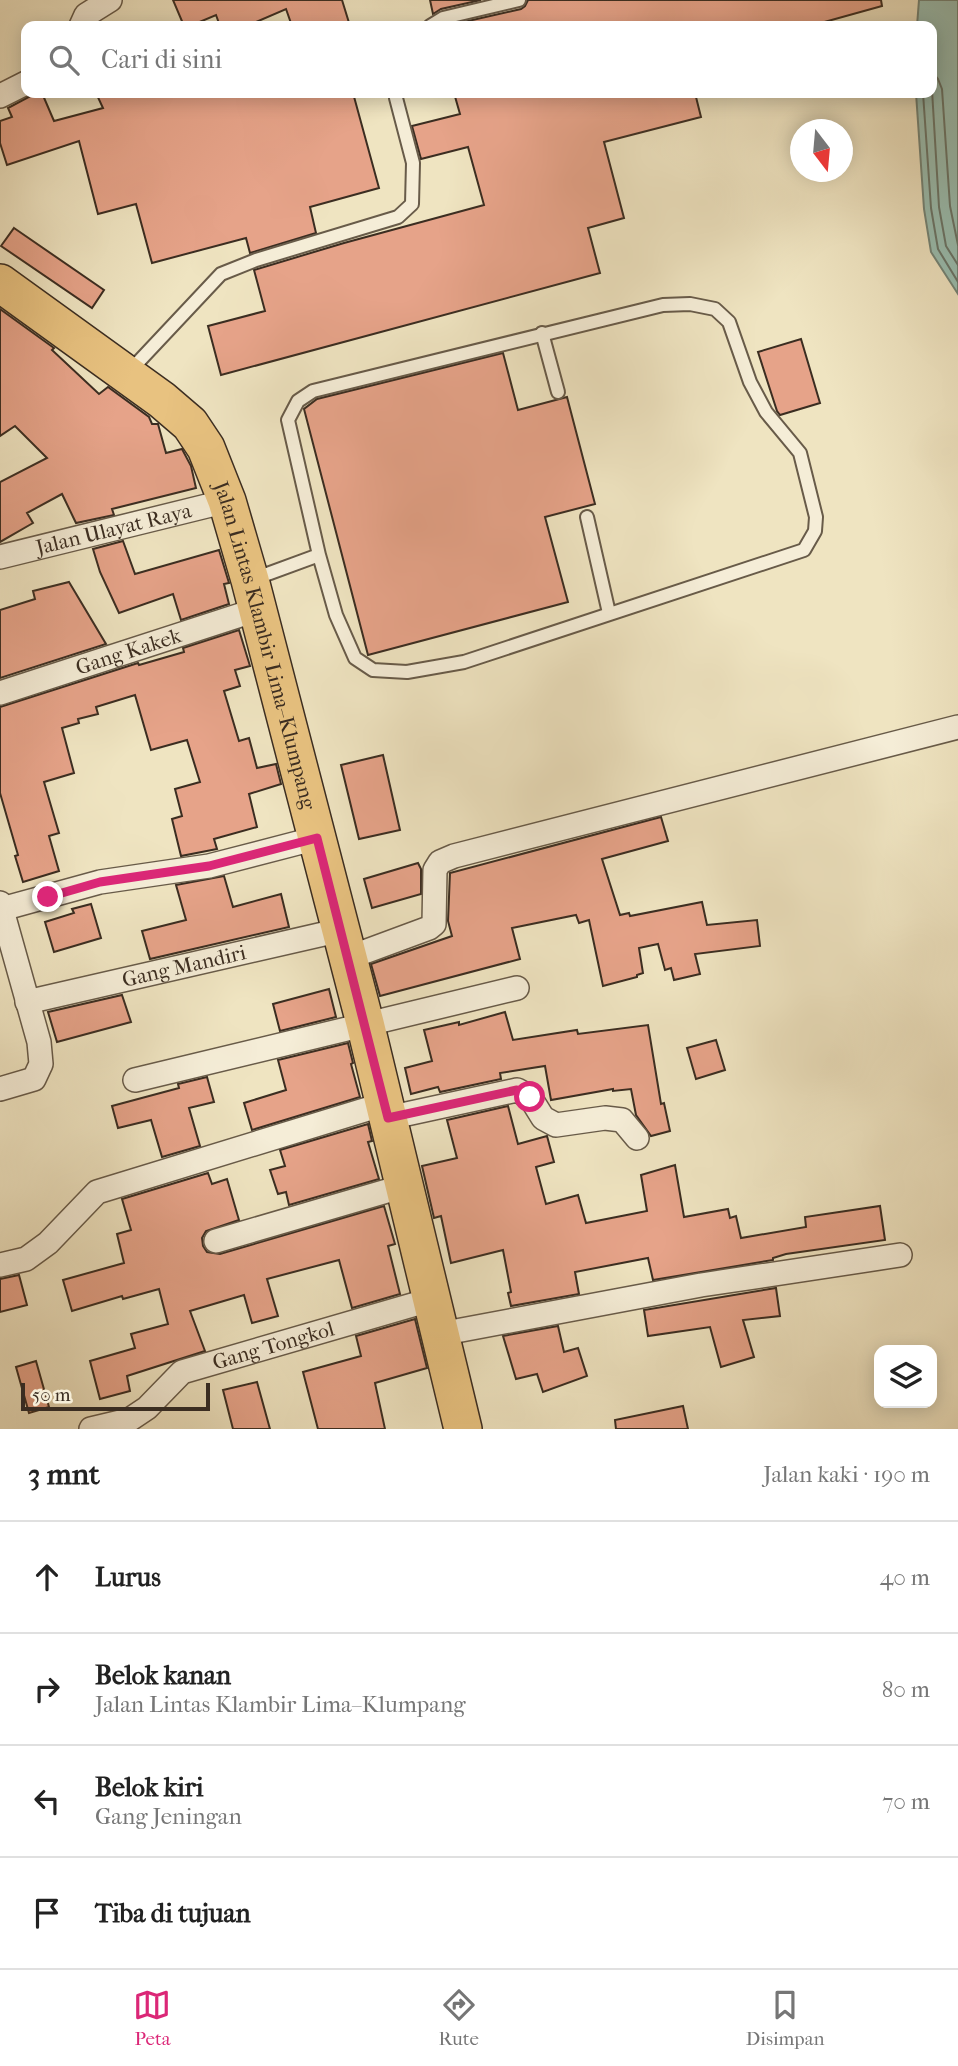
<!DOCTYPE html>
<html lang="id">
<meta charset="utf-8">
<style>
body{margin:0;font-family:"IM FELL French Canon",serif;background:#f6f6f6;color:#222}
.controls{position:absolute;right:21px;bottom:21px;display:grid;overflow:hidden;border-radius:14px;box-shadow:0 4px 18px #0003}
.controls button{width:63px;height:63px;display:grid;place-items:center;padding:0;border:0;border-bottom:2px solid #e0e0e0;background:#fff;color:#222;font:35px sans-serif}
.compass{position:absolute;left:790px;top:119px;width:63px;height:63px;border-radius:50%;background:#fff;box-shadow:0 4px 18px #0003;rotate:164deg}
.scale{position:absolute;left:21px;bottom:18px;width:189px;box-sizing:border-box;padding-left:7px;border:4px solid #3b2d21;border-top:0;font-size:19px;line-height:24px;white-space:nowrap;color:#3b2d21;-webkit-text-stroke:5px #f5edd7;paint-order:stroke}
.stop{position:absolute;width:21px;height:21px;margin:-16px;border:5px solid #db2777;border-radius:50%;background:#fff}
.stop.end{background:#db2777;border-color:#fff;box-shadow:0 2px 7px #0008}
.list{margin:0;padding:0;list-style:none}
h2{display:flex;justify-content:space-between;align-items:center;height:91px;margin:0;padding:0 28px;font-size:30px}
h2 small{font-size:23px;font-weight:400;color:#767676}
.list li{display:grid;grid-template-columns:46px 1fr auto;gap:21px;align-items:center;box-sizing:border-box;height:112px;padding:0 28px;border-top:2px solid #e0e0e0}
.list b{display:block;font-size:26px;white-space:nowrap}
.list p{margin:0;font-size:23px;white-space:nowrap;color:#767676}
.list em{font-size:23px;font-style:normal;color:#767676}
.icon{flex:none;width:38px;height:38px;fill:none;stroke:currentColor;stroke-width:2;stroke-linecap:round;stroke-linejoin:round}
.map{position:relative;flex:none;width:958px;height:1429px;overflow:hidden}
.search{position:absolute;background:#fff;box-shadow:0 4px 18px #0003;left:21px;right:21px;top:21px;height:77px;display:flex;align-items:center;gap:18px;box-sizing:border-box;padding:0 24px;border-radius:14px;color:#767676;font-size:26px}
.sheet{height:539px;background:#fff}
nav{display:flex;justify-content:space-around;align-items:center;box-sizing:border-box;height:98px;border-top:2px solid #e0e0e0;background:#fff;font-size:19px;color:#767676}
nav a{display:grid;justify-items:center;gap:4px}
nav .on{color:#db2777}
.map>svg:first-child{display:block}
</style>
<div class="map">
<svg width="958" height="1429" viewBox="0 0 958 1429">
<rect width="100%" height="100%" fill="#efe4c1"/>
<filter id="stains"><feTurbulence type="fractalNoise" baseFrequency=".00286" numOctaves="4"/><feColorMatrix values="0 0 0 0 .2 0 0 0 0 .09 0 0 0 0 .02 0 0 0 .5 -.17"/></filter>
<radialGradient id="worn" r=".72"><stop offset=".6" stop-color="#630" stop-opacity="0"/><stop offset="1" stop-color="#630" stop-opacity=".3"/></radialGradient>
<path fill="#9abfb2" stroke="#748578" stroke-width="2" d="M919,0H958V294L931,252L924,209L916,93H932V26H917Z"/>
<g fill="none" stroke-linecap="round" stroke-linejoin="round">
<g stroke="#6a766a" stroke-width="2">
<path d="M932,72L938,79L942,89L950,206L958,245"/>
<path d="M932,90L939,207L946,246L958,265"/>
<path d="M923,93L931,208L938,249L958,282"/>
</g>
</g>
<g fill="#e6a389" stroke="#3b2d21" stroke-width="2">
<path d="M173,0H342L350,26H292L286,9L247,26H220L216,15L190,26H184Z"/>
<path d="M430,0H481L441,9L433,14Z"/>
<path d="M528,0H881L882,6L810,26H446L521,9L525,6Z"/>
<path d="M36,93H42L54,121L103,108L96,93H353L379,188L310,207L316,233L250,253L246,238L152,263L136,204L98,214L79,141L7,165L0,143V121L12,117L8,108Z"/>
<path d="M454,93H695L701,117L604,142L624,218L588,228L600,273L221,375L208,326L265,311L254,270L344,243L484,205L468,147L421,159L412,126L460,114Z"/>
<path d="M14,228L104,290L92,308L1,246Z"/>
<path d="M0,309L54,348L52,350L99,394L108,387L149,417L152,424H158L166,453L182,449L191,466L196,488L112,509L114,515L76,523L62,494L27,513L33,523L0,542V482L47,458L15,426L0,436Z"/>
<path d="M801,339L820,403L780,415L777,411L758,352Z"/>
<path d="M503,353L518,410L567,397L595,504L545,517L568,602L368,655L304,409L317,399Z"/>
<path d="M123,541L135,574L219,550L229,583L224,584L229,604L181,620L173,594L119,613L100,572L93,549Z"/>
<path d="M69,582L106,644L0,678V610L35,599L33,591Z"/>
<path d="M239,630L250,666L235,670L240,686L224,691L239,741L249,738L257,768L276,764L281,784L249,794L257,827L214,839L217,849L181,856L172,819L182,816L175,789L200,782L187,740L151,750L135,695L96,707L98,714L78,719L79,723L62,728L74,773L44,782L59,833L49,836L59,871L23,882L15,856L18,855L0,793V707L138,663L139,665L184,652L183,648Z"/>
<path d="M383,755L400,830L359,839L341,765Z"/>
<path d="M661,817L668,841L602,859L620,915L629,913L630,916L702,902L707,925L757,920L760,946L695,954L700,974L674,980L671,968L665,970L658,944L639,948L643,973L637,975V977L603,986L589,920L579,923L576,915L512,928L520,959L380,996L371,964L452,936L448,921L450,873Z"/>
<path d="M418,863L421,869V894L372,908L364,879Z"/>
<path d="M224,876L233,907L281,894L289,927L150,959L142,931L186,920L176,885Z"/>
<path d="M91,904L101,938L54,952L45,922L74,913L72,909Z"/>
<path d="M329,989L336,1017L280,1031L273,1004Z"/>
<path d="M122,995L131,1022L57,1042L48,1012Z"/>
<path d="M505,1012L513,1040L577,1030L578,1034L648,1025L661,1104L664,1103L670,1131L651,1136L636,1115L631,1089L613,1091V1089L551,1100L545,1066L500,1073L501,1079L440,1092L438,1087L411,1094L405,1068L432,1061L424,1030L459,1022V1025Z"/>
<path d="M716,1040L725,1070L696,1079L687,1048Z"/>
<path d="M348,1043L353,1063L351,1064L360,1097L252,1130L244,1103L286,1090L278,1060Z"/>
<path d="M207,1077L214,1102L189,1108L200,1146L162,1157L151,1120L118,1128L112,1106L179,1088L178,1084Z"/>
<path d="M508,1106L518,1144L547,1136L554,1162L536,1167L546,1204L578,1195L586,1223L647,1211L641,1175L675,1165L684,1217L728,1209L730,1218L736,1216L741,1238L806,1227L805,1217L880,1206L885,1240L786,1254L773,1258V1260L653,1280L648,1258L575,1272L579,1294L511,1306L508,1293L511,1292L503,1250L451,1263L441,1216L434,1218L422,1166L457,1158L447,1120Z"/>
<path d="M368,1124L372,1141L368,1142L379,1179L289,1205L286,1192L278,1194L270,1170L285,1166L280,1150Z"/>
<path d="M208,1173L212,1184L227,1179L239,1220L206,1231L202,1238L203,1246L207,1252L220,1254L384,1206L395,1244L388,1246L400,1294L352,1308L339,1260L267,1279L278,1316L252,1323L244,1295L190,1311L205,1351L127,1376L130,1391L100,1399L90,1361L135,1348L131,1334L168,1324L159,1289L123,1299L122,1296L72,1311L63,1280L124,1263L117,1234L131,1230L122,1199Z"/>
<path d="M19,1275L27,1305L0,1312V1279Z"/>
<path d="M776,1288L780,1316L743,1320L754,1357L721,1367L710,1327L648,1336L644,1310Z"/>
<path d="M415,1319L427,1368L375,1383L385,1429H318L303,1372L361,1356L356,1336Z"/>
<path d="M558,1326L564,1352L578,1348L587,1376L543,1392L537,1374L516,1379L503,1336Z"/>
<path d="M36,1361L49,1407L29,1413L16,1367Z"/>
<path d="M257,1382L270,1429H233L223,1390Z"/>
<path d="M683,1406L688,1429H616L615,1420Z"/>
</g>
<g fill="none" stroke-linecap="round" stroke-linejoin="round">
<g stroke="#685b49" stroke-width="16">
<g id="lane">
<path d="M430,26L443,18L519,0"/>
<path d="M542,333L558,392"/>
<path d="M128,373L221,274L256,260L398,217L412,204L413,163L396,98L397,93"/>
<path d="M587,517L609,613"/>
<path d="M251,580L319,555L336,615L355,658L373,670L407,672L464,662L804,550L815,531L816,517L800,453L766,412L750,382L729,322L715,309L690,304L663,305L313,391L298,401L288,420L319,555"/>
</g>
</g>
<g stroke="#685b49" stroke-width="26">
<g id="street">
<path d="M81,26L86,15L110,0"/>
<path d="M0,96L26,83"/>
<path id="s1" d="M0,557L227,501"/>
<path id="s2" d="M0,693L256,610"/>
<path d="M0,903L39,1042L41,1064L34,1079L0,1089"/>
<path d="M2,909L100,882L209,866L317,838"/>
<path d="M348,958L429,928L434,924L435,870L440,862L454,856L958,727"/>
<path id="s3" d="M27,1002L341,930"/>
<path d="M135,1080L517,988"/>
<path d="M388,1118L517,1090L530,1097L543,1118L556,1125L605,1118L622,1120L637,1138"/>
<path d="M216,1241L404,1186"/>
<path d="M0,1265L26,1259L48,1243L97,1192L384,1104"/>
<path d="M440,1334L701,1285L900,1255"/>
<path id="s4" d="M91,1429L129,1420L147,1408L182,1372L433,1299"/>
</g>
</g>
<g stroke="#3b2d21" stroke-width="40">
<g id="primary">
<path id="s5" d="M0,283L162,400L190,424L206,448L227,501L250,580L365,1023L463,1429"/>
</g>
</g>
<use href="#lane" stroke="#f5edd7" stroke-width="12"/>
<use href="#street" stroke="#f5edd7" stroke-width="23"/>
<use href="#primary" stroke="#e8c280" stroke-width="37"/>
</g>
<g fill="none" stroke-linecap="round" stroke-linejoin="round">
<path stroke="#db2777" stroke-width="9" d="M48,897L100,882L209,866L317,838L388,1118L517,1090L530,1097"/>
</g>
<g text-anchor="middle" stroke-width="5" stroke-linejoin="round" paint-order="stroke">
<g font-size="21" fill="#3b2d21" stroke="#f5edd7">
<text dy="7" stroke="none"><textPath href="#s1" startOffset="117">Jalan Ulayat Raya</textPath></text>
<text dy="7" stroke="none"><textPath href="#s5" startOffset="472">Jalan Lintas Klambir Lima–Klumpang</textPath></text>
<text dy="7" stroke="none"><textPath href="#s2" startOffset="135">Gang Kakek</textPath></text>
<text dy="7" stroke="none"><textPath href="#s3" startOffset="161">Gang Mandiri</textPath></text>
<text dy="7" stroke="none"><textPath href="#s4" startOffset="206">Gang Tongkol</textPath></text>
</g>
</g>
<rect width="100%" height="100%" filter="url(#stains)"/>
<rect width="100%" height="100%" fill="url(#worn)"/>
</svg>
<div class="controls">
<button><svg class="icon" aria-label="layers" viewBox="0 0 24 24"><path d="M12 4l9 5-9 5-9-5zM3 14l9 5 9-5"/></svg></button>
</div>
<svg class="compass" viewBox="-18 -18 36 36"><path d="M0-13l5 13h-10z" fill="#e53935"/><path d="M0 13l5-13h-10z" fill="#767676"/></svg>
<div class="scale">50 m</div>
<div class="stop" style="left:530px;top:1097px"></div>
<div class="stop end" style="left:48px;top:897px"></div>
<div class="search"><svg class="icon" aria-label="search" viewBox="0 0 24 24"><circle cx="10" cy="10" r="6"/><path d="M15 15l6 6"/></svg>Cari di sini</div>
</div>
<section class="sheet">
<h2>3 mnt<small>Jalan kaki · 190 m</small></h2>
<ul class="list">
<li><svg class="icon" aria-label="ahead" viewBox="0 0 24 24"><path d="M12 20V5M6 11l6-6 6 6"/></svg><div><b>Lurus</b></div><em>40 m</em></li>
<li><svg class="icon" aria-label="right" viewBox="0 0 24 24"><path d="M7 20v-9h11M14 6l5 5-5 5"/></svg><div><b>Belok kanan</b><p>Jalan Lintas Klambir Lima–Klumpang</p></div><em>80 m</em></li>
<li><svg class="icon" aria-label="left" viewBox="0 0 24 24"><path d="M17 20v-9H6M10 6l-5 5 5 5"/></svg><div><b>Belok kiri</b><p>Gang Jeningan</p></div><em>70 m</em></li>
<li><svg class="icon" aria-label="arrive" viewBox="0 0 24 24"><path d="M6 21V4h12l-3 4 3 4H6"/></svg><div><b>Tiba di tujuan</b></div></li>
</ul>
</section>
<nav>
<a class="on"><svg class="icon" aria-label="map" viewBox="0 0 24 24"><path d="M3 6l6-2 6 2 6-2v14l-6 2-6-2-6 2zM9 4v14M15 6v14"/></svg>Peta</a>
<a><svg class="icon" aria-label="directions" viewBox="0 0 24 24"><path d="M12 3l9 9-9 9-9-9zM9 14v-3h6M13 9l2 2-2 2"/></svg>Rute</a>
<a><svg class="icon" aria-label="saved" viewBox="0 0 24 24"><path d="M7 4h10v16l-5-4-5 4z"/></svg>Disimpan</a>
</nav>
